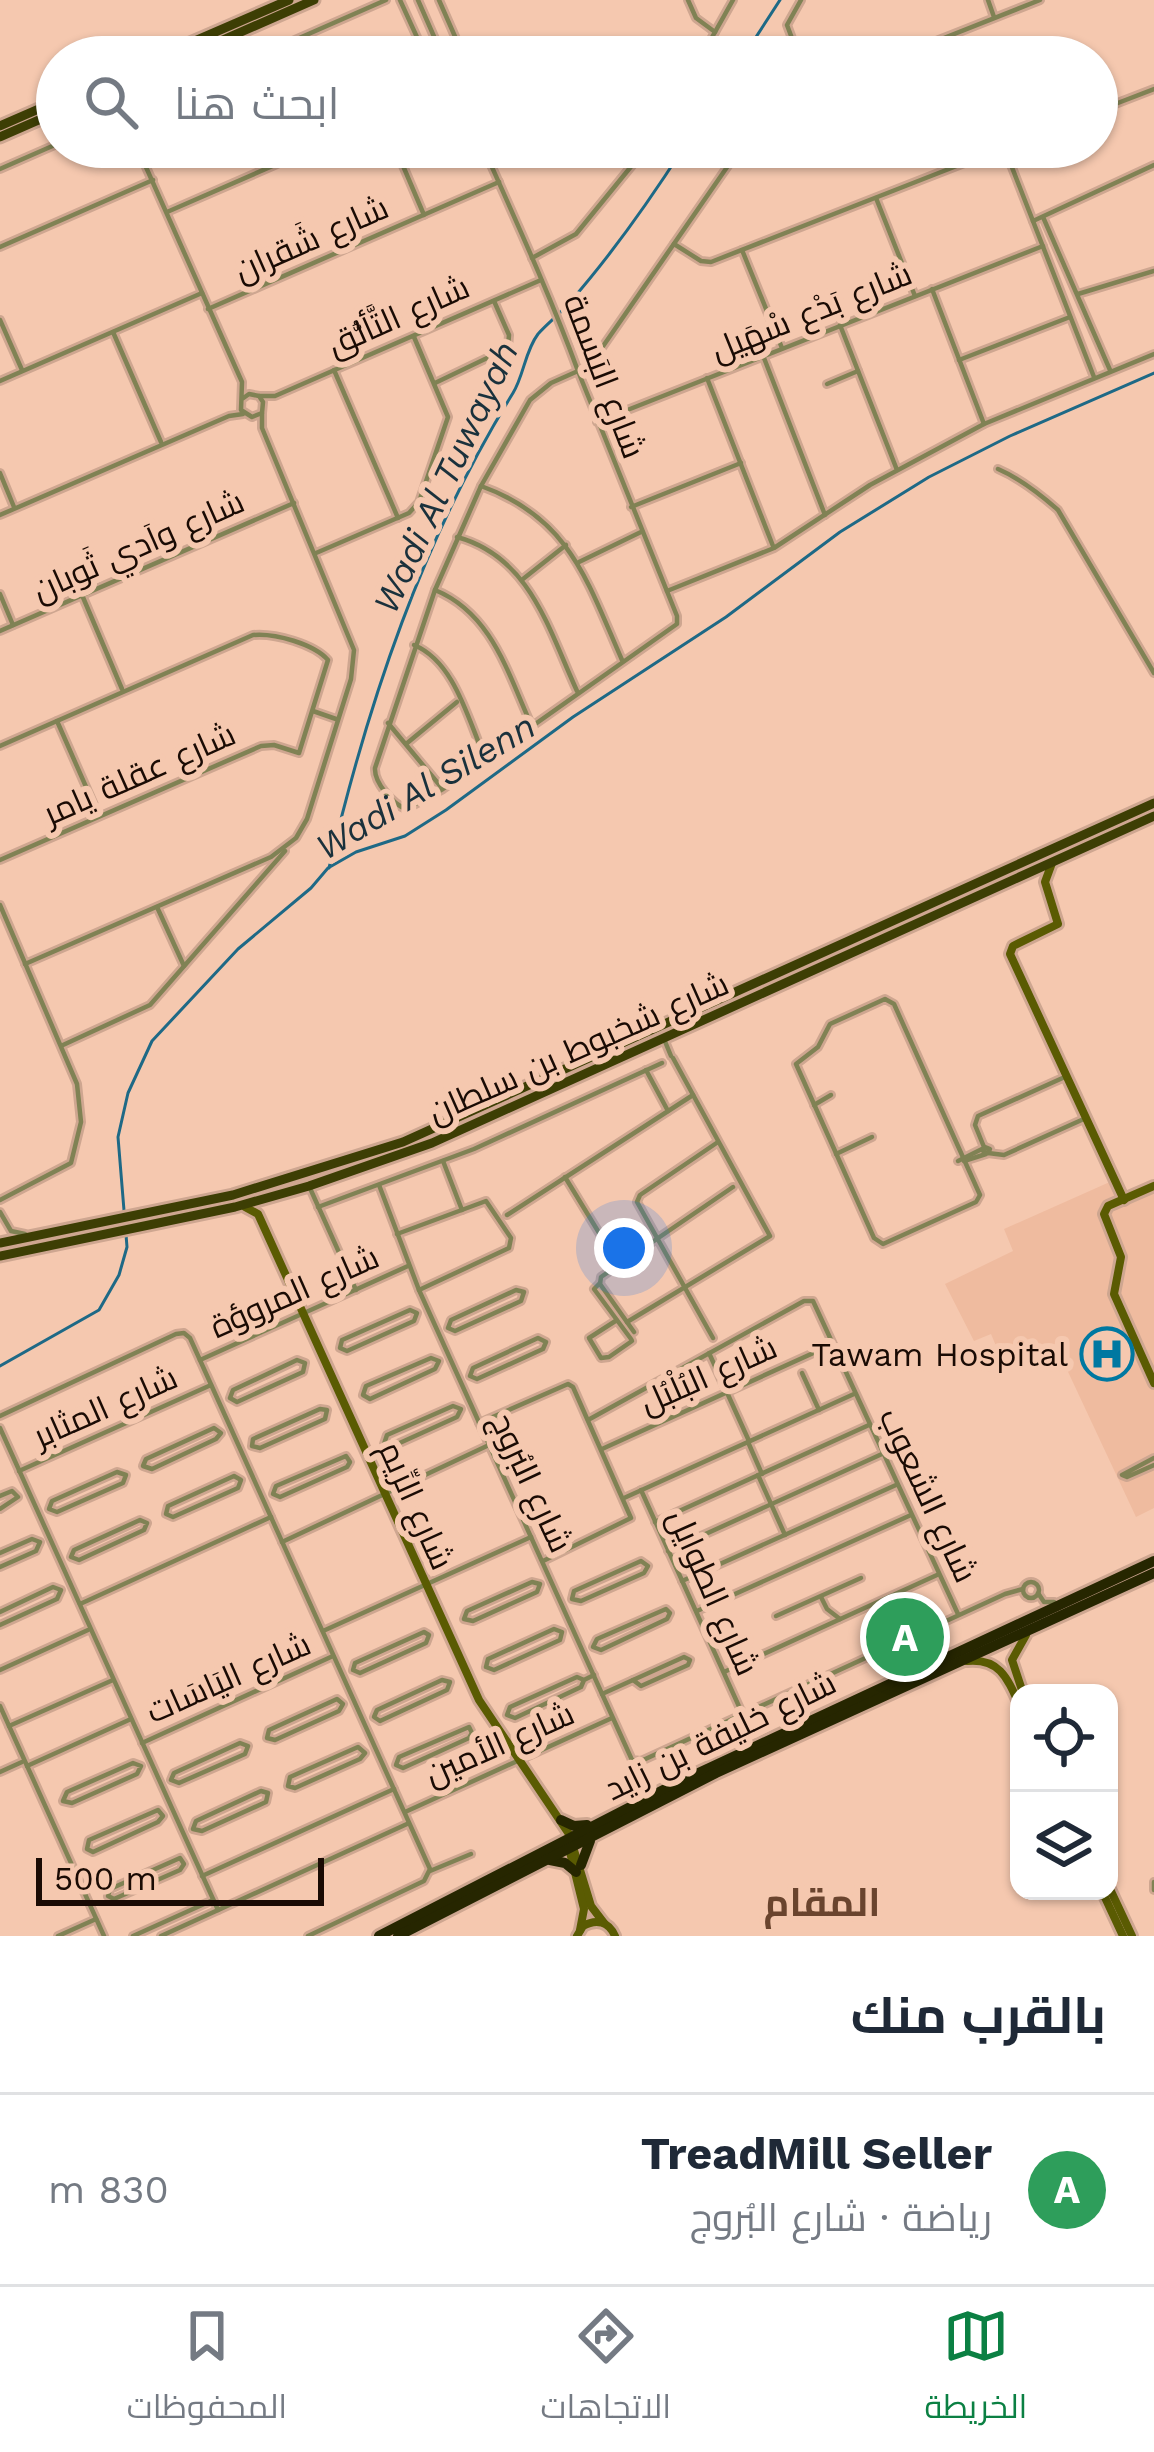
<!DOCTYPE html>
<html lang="ar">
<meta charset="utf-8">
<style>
body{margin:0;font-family:"Work Sans",Cairo,sans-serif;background:#f6f6f7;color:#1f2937;direction:rtl}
.controls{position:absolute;right:36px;bottom:36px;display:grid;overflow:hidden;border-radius:24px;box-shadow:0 3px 9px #0004}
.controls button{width:108px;height:108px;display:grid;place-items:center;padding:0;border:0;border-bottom:3px solid #e0e1e3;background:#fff;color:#1f2937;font:60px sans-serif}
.scale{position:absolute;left:36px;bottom:30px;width:288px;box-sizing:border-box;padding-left:12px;border:6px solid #1a0b04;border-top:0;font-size:33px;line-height:42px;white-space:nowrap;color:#1a0b04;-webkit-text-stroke:9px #f5c8af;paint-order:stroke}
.you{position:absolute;left:624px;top:1248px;width:42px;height:42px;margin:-30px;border:9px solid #fff;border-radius:50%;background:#1a73e8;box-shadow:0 0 0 18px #1a73e833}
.badge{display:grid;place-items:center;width:78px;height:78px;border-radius:50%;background:#0b8043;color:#fff;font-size:39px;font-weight:700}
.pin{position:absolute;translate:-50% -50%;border:6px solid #fff;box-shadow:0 3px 12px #0006}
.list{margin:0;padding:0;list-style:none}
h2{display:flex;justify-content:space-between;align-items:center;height:156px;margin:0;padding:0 48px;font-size:51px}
h2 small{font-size:39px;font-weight:400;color:#747a83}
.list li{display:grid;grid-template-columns:78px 1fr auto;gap:36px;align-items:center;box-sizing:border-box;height:192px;padding:0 48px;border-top:3px solid #e0e1e3}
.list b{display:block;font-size:45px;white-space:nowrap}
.list p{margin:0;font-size:39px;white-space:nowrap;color:#747a83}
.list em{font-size:39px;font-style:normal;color:#747a83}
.icon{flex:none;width:66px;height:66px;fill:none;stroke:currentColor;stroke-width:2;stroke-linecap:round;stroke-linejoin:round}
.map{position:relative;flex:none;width:1154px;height:1936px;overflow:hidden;direction:ltr}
.search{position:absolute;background:#fff;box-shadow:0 3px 9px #0004;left:36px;right:36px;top:36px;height:132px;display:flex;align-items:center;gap:30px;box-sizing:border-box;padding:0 42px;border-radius:66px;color:#747a83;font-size:45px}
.sheet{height:348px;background:#fff}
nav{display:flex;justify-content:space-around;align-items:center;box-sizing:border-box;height:168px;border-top:3px solid #e0e1e3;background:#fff;font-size:33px;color:#747a83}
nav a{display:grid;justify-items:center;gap:6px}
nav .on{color:#0b8043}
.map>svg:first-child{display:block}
</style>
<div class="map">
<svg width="1154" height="1936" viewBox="0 0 1154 1936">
<rect width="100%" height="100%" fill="#f5c8af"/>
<path fill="#efbb9f" d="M1112,1181L1121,1201L1154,1186V1508L1136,1517L1055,1344L1004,1365L991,1334L974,1341L945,1284L1013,1251L1004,1229Z"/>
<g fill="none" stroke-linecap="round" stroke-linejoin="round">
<g stroke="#1e6986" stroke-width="3">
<path d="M743,57L780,0"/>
<path d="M329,868C368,702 423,538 513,393C524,375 525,351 538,334C548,323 561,313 570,302C612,254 650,200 684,147"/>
<path d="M0,1366L99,1310L119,1275L127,1247L118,1137L128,1093L152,1041L238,949L311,888L328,868L356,852L405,836L446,810L573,717L726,617L840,532L929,477L1010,436L1154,373"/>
</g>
<g stroke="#cea690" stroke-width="10">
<g id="street">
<path d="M400,0L421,46L436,40"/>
<path d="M418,0L443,57"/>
<path d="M439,0L464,57"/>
<path d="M688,0L696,18L715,32"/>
<path d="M988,0L994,17"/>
<path d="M925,46L929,57"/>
<path d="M256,57L386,0"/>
<path d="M701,57L733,0"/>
<path d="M799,57L787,25L801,0"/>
<path d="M896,57L1040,0"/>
<path d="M1097,111L1154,89"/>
<path d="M137,147L242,382L241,410L252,417L262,413L263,402L259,396L249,394L242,399"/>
<path d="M395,147L424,215"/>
<path d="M483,147C516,221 550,295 578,371L580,376L677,616V624L443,789L406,809C393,804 374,783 375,768L435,590L481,486L530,400L551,383L578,371L590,365L741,147"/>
<path d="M1004,147L1094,377"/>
<path d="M0,169L57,144"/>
<path d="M876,198L915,296"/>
<path d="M167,212L316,147"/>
<path d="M1043,217L1110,370"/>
<path d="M1033,221L1154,165"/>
<path d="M674,244L701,261L711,262L1005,147"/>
<path d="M0,247L153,180"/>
<path d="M742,250L782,348"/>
<path d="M532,258L576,234L647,147"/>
<path d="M932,289L984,424"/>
<path d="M1078,294L1154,271"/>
<path d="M208,309L499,182"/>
<path d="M0,320L22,370"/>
<path d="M840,325L897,470"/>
<path d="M113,332L161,442"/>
<path d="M764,358L825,515"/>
<path d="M959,360L1070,317"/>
<path d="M334,370L398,518"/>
<path d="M707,378L773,546"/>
<path d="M0,381L202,293"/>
<path d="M435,383L508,348L509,335L494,301"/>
<path d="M827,384L858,371"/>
<path d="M259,396H275L541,280"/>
<path d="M597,422L1043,246"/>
<path d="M998,469C1021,479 1040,494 1058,510L1154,673"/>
<path d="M0,473L14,507"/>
<path d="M481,486C570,518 587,581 622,660"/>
<path d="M631,507L741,463"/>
<path d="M0,515L229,416L243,414"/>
<path d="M457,537C530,557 548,628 577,691"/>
<path d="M316,553L409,513L419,502L448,417L414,337"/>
<path d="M579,562L641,532"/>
<path d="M523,579L566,545"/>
<path d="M435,590C491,613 507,671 530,722"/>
<path d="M667,591L774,548L870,485L984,424L1154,354"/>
<path d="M0,594L13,625"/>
<path d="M82,595L122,689"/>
<path d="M0,631L294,503"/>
<path d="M414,645C455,662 468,720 485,758"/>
<path d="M313,711L336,719"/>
<path d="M57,721L98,814"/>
<path d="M388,723L442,788"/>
<path d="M406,744L457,702"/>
<path d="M0,746L253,635C275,633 314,644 328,660L299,753L274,745L261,746L0,860"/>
<path d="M0,905L77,1084L81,1122L71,1163L0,1200"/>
<path d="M157,907L184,966"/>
<path d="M25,964L271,857L296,838L307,819L351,679L354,650L262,428V413"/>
<path d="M885,999L894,1004L980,1195L976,1202L883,1244L874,1238L796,1064L818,1047L830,1024Z"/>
<path d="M664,1039L671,1056"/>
<path d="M63,1045L150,1005L285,851"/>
<path d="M646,1070L668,1111"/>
<path d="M814,1105L831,1095"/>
<path d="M984,1147L975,1125L978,1116L1067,1076"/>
<path d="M985,1147L990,1149L988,1153L983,1151Z"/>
<path d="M988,1153L1004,1155L1086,1118"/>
<path d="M836,1154L872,1137"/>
<path d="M443,1161L462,1210"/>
<path d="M958,1161L984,1148"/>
<path d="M964,1161L986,1154"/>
<path d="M565,1177L618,1264"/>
<path d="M379,1185L419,1290L632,1760L641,1761L1005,1594L1023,1589"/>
<path d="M309,1186L356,1290"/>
<path d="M318,1207L474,1149L662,1063"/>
<path d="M0,1212L11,1231L25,1234"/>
<path d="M507,1215L693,1095"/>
<path d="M397,1234L486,1201L511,1238L509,1248L419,1290"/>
<path d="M600,1283L594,1289L631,1339L632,1341L609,1357L601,1358L589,1338L617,1320"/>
<path d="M516,1290L524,1292L521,1301L455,1331L448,1328L451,1320Z"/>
<path d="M410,1310L417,1313L414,1321L347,1351L340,1348L342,1340Z"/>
<path d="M627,1322L770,1236L673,1058"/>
<path d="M634,1332L600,1284L601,1277L733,1187"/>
<path d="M538,1338L546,1342L543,1349L477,1379L470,1376L473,1368Z"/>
<path d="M713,1338L637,1202L640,1195L718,1142"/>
<path d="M709,1353L749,1441"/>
<path d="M431,1358L439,1361L435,1369L370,1399L363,1395L366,1386Z"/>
<path d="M200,1360L408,1266"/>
<path d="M297,1360L305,1363L303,1372L237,1402L230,1398L233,1390Z"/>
<path d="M802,1373L819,1410"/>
<path d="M453,1406L461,1409L457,1417L393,1446L384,1444L387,1435Z"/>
<path d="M320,1409L327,1410L325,1419L260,1448L252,1446L253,1439Z"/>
<path d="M0,1416L176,1334L184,1333L190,1338L430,1869L424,1881L308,1936"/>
<path d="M588,1420L804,1301H813L958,1614"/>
<path d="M479,1423L568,1384L573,1387L631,1518L543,1561"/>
<path d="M0,1428L218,1910"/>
<path d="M214,1428L221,1433L216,1439L152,1469L143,1466L146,1459Z"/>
<path d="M748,1442L762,1474"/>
<path d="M602,1449L831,1345"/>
<path d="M346,1456L350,1462L347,1467L280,1497L273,1494L276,1486Z"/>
<path d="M1154,1458L1122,1475L1127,1477L1154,1465"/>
<path d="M19,1471L211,1385"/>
<path d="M117,1472L126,1475L123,1483L57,1512L49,1509L52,1501Z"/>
<path d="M758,1475L785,1535"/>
<path d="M234,1476L241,1480L238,1488L173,1517L166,1514L168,1506Z"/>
<path d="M641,1490L742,1713"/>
<path d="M0,1496L12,1491L18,1497L0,1509"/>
<path d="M624,1498L854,1394"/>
<path d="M140,1520L147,1523L144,1530L79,1560L71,1557L74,1550Z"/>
<path d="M655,1522L869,1425"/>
<path d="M282,1542L489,1445"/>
<path d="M668,1551L882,1454"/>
<path d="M0,1553L32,1539L40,1542L36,1551L0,1567"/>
<path d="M641,1561L648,1566L644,1573L581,1601L572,1599L574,1591Z"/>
<path d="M682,1581L896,1485"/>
<path d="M532,1582L540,1584L537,1592L473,1621L464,1619L467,1611Z"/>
<circle cx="1031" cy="1590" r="8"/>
<path d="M1038,1593L1044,1602H1054"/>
<path d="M821,1597L827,1609L840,1619"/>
<path d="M80,1604L271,1517"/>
<path d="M666,1609L670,1613L667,1619L601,1650L593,1647L597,1639Z"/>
<path d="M697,1611L911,1515"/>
<path d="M0,1612L53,1587L61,1590L57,1599L0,1625"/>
<path d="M776,1616L861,1578"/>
<path d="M554,1629L562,1632L560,1640L494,1670L486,1667L488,1659Z"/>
<path d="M323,1631L531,1537"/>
<path d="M424,1632L429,1635L426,1643L360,1673L353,1670L355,1663Z"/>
<path d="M684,1657L690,1660L688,1665L641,1686L633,1680Z"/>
<path d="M0,1670L88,1630"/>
<path d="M724,1672L937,1575"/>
<path d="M442,1680L450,1682L447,1690L380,1721L374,1717L377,1710Z"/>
<path d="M584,1680L577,1677L510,1707L507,1715L515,1718L581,1687L584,1680L594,1675"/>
<path d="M602,1694L633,1680"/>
<path d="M337,1699L343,1704L339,1711L275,1740L267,1738L269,1730Z"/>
<path d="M0,1706L104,1936"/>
<path d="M9,1726L113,1680"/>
<path d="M469,1727L472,1733L469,1738L403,1768L396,1765L399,1757Z"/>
<path d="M142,1743L333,1656"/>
<path d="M240,1743L248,1746L245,1754L179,1783L171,1780L174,1773Z"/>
<path d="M358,1747L365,1753L360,1759L295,1788L288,1786L290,1777Z"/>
<path d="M133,1763L141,1766L137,1774L72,1803L63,1801L67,1792Z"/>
<path d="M27,1766L131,1719"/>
<path d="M0,1772L22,1762"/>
<path d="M261,1791L268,1793L266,1802L202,1831L193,1829L196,1821Z"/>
<path d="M158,1810L163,1816L158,1822L93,1852L87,1849L89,1840Z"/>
<path d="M405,1812L612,1718"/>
<path d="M180,1858L184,1864L180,1870L114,1899L108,1896L110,1889Z"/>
<path d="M430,1871L471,1854"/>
<path d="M202,1876L394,1789"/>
<path d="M1154,1882V1890"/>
<path d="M58,1936L96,1919"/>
<path d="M133,1936L213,1900"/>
<path d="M161,1936L407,1824"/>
</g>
</g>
<g stroke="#cea690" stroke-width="14">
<g id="secondary">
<path d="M1052,863L1045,882L1058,924L1013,946L1010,954L1124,1200"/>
<path d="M1154,1186L1108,1206L1104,1214L1121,1257L1114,1294L1154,1383"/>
<path d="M245,1207L258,1214L479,1700L569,1834L591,1906L604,1923"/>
<path d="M967,1661C999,1658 1007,1677 1019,1704"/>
<path d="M1023,1693L1012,1660L1026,1635"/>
<path d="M568,1844L584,1909L580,1930"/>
<path d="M1109,1887L1132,1936"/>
<path d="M1102,1891L1123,1936"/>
<path d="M577,1936L583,1926C597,1918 609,1922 615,1936"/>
</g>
</g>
<g stroke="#cea690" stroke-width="15">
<g id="primary">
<path d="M158,57L289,0"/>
<path d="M184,57L314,0"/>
<path d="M0,126L57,101"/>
<path d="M0,137L57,112"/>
<path d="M0,1243L233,1195L403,1142L1154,803"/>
<path d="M0,1256L235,1207L309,1186L432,1143L1154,816"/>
</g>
</g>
<g stroke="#cea690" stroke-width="16">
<g id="highway">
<path d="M561,1820L574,1826L587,1825"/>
<path d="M550,1860L565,1863L576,1872"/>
<path d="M581,1865L590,1841"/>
<path d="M379,1936L677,1783L1154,1561"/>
<path d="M398,1936L716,1773L1154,1573"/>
</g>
</g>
<use href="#street" stroke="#808254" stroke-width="4.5"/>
<use href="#secondary" stroke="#5a5b02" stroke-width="8"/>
<use href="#primary" stroke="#3d3e04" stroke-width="9"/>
<use href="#highway" stroke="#262600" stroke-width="10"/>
</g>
<defs>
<g id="hospital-ring" transform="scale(2.7)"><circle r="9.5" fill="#f5c8af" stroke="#0078a1" stroke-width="1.5"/><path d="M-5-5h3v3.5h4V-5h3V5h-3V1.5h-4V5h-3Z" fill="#0078a1"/></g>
</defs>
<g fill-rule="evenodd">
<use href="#hospital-ring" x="1107" y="1354"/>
</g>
<g text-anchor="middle" stroke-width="12" stroke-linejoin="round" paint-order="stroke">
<g font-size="33" fill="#1a0b04" stroke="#f5c8af">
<text transform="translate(311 238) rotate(-24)" y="12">شارع شَقران</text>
<text transform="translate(811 311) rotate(-22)" y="12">شارع بَدْع سْهَيل</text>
<text transform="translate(398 315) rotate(-24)" y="12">شارع التَّألُّق</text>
<text transform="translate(605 376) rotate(69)" y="12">شارع البَسمة</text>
<text transform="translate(138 545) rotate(-24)" y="12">شارع واَدي ثَوبان</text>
<text transform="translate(139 773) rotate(-24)" y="12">شارع عقلة يامر</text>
<text transform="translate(578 1047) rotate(-24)" y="12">شارع شخبوط بن سلطان</text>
<text transform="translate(294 1291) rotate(-24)" y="12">شارع المروؤة</text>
<text transform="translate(708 1374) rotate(-24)" y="12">شارع البُلْبُل</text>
<text transform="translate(105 1406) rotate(-24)" y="12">شارع المثابر</text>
<text transform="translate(532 1482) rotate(65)" y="12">شارع البُروج</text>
<text transform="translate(929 1495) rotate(65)" y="12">شارع الشعوب</text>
<text transform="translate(417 1505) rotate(66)" y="12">شارع الرِّيم</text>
<text transform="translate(714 1592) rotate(66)" y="12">شارع الطوايل</text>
<text transform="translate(228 1677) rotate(-24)" y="12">شارع اليَاسَات</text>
<text transform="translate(720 1735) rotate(-26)" y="12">شارع خليفة بن زايد</text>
<text transform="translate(499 1743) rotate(-24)" y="12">شارع الأمين</text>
</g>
<g font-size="33" fill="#1a0b04" stroke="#f5c8af" text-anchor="end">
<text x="1068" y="1366">Tawam Hospital</text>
</g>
<g font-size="36" font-style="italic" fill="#1a313c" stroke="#f5c8af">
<text transform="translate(445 477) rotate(-65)" y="13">Wadi Al Tuwayah</text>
<text transform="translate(425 786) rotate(-31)" y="13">Wadi Al Silenn</text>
</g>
<g font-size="39" font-weight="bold" fill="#6a442e" stroke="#f5c8af">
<text x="822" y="1916">المقام</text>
</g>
</g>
</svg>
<div class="controls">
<button><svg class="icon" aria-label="locate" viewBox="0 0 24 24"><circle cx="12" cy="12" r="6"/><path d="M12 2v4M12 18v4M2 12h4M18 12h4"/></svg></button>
<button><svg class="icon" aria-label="layers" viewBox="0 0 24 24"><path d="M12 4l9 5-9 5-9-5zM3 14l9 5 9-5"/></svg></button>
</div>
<div class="scale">500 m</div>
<div class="you"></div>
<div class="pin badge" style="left:905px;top:1637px;background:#2e9e5b">A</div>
<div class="search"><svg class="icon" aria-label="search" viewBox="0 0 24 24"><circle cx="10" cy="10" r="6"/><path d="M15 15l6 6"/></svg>ابحث هنا</div>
</div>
<section class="sheet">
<h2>بالقرب منك<small></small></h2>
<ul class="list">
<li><span class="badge" style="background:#2e9e5b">A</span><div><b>TreadMill Seller</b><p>رياضة · شارع البُروج</p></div><em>830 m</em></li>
</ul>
</section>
<nav>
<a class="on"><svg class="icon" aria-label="map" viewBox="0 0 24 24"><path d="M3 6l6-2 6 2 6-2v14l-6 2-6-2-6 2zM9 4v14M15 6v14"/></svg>الخريطة</a>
<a><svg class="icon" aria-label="directions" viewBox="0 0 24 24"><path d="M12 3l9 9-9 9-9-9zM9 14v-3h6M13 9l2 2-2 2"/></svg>الاتجاهات</a>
<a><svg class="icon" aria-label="saved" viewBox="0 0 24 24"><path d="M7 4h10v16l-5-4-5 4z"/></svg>المحفوظات</a>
</nav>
